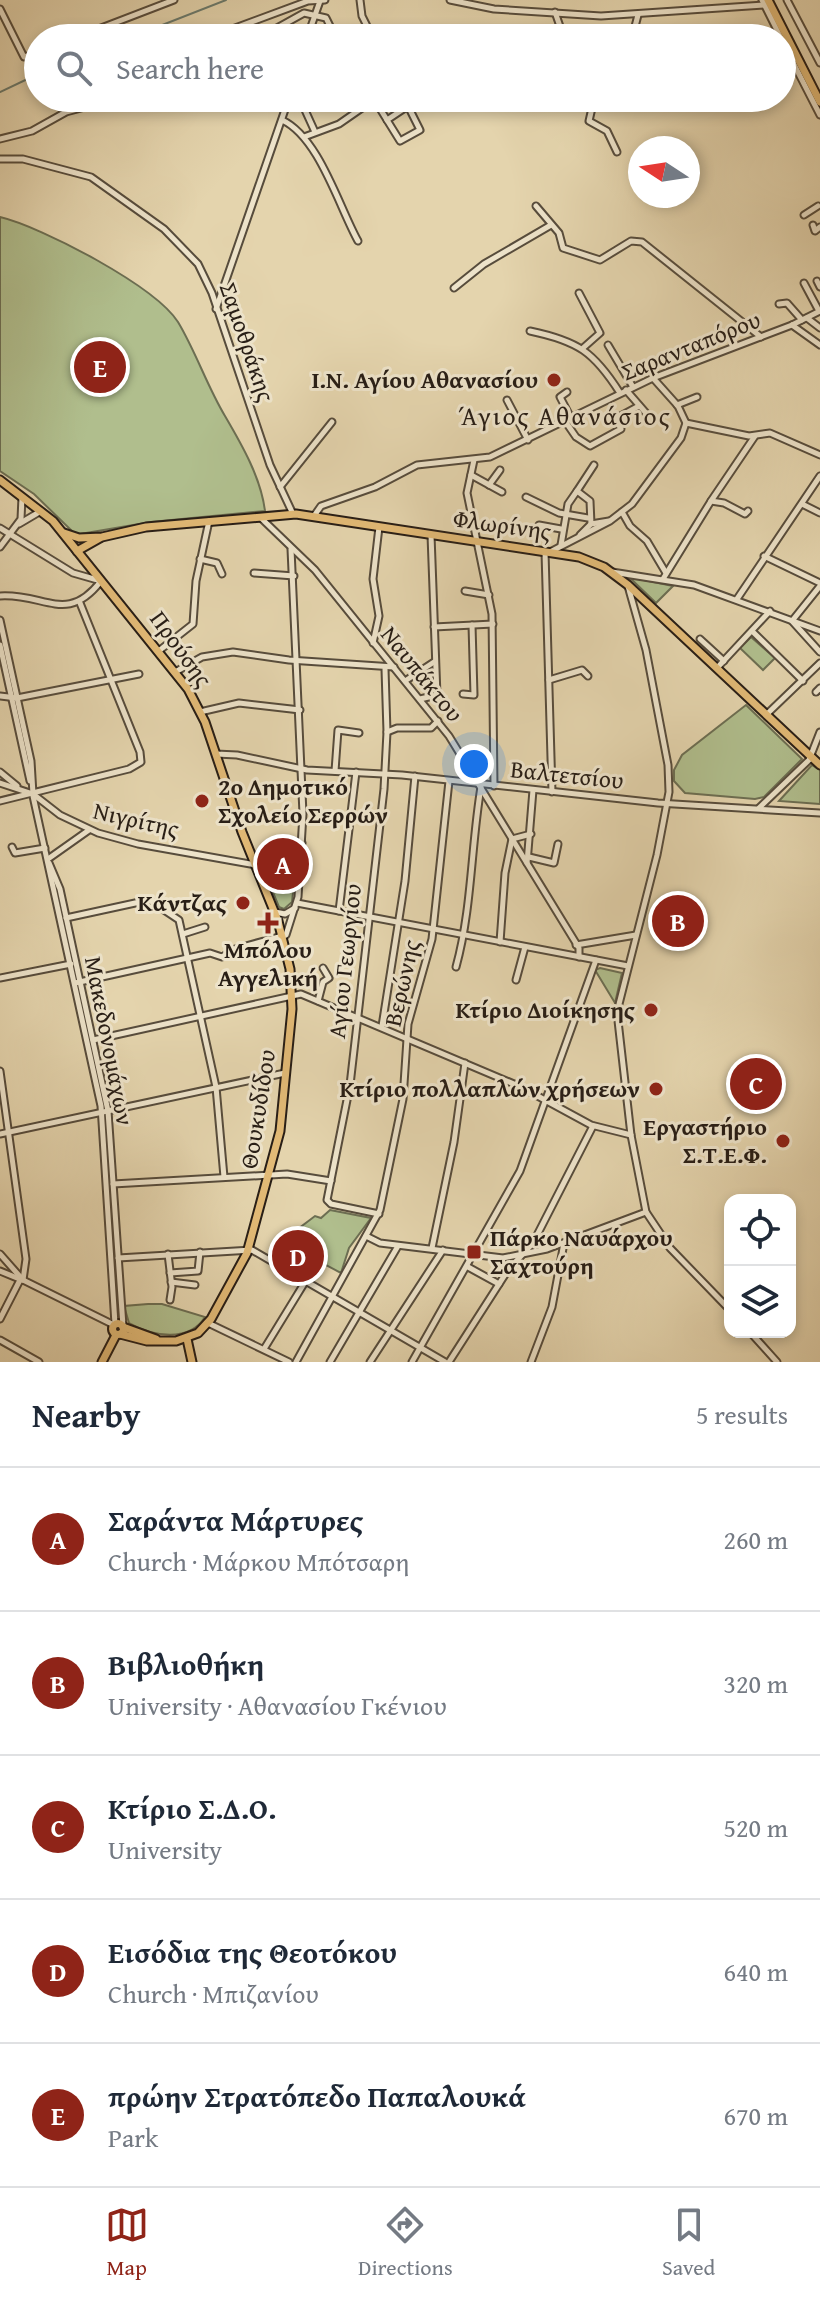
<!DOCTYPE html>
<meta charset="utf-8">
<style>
body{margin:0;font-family:"Gentium Book Plus",serif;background:#f2f2f3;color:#1f2937}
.controls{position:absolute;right:24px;bottom:24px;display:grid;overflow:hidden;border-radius:16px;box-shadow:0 4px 12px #0003}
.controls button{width:72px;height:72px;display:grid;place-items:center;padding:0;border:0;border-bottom:2px solid #e0e1e3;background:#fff;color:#1f2937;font:40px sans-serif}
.compass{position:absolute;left:628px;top:136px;width:72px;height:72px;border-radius:50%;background:#fff;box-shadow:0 4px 12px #0003;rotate:282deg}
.you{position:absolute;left:474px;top:764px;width:28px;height:28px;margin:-20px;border:6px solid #fff;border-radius:50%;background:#1a73e8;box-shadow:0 0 0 12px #1a73e833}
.badge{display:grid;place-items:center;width:52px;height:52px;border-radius:50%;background:#8f2418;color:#fff;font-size:26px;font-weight:700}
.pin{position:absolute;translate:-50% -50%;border:4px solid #fff;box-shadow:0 2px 8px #0006}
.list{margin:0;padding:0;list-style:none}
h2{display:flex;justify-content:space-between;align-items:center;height:104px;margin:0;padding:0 32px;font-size:34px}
h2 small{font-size:26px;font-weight:400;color:#747a83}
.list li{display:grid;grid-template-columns:52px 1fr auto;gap:24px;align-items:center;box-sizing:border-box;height:144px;padding:0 32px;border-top:2px solid #e0e1e3}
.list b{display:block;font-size:30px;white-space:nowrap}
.list p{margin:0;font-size:26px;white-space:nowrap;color:#747a83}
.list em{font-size:26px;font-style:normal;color:#747a83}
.icon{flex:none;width:44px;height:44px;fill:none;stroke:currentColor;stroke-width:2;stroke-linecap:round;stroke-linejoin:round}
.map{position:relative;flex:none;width:820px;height:1362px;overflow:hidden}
.search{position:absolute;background:#fff;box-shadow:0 4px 12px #0003;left:24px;right:24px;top:24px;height:88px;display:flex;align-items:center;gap:20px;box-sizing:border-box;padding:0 28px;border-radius:44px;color:#747a83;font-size:30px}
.sheet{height:824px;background:#fff}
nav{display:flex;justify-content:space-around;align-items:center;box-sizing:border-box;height:112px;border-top:2px solid #e0e1e3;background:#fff;font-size:22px;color:#747a83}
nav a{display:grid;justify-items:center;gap:4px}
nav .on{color:#8f2418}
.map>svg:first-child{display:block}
</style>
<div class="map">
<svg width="820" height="1362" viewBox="0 0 820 1362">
<rect width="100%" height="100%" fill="#e4d4ad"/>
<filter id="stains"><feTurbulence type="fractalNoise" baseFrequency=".0025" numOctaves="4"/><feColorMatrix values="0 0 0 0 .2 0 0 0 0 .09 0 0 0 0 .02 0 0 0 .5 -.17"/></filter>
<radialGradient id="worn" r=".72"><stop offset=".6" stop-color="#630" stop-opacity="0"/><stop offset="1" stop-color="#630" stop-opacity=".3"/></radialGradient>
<g fill="#b0be8d" stroke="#6c6e52" stroke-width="2">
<path d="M0,217C42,227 155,286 178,322C196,352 207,386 225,416C242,445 261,478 265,511L151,522L80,534L73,532L34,494L0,471Z"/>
<path d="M629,577L673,586L656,603Z"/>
<path d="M751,637L775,658L763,670L740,648Z"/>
<path d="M746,705L802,759L764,797L755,799L685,793L674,781V770L682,755Z"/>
<path d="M812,765L820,770V804L779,801Z"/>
<path d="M298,845L292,902L284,909L279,907L260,861Z"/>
<path d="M600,968L622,973L615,1003L595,970Z"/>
<path d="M330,1210L371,1218L349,1248L341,1273L313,1258L303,1274L271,1256L290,1246L298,1229L315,1216L321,1218Z"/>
<path d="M148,1304H162L205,1317C189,1343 152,1336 129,1323L124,1306Z"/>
</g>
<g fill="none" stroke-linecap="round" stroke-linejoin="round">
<g stroke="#6a7a6d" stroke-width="2">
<path d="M129,38L226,0"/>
<path d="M0,92L38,74"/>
</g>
<g stroke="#574c3c" stroke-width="9">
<g id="minor">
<path d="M360,0L362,16L373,38"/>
<path d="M450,0L494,9L601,16L764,5"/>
<path d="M762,0L781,38"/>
<path d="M787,0L820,63"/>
<path d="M0,9L24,57L38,53"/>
<path d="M555,12L564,38"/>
<path d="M75,38L174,0"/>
<path d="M208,38L308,1L325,0"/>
<path d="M259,38L304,13L326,18L336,38"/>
<path d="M307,38L320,1"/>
<path d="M632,38L638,15"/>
<path d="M782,41L820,115"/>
<path d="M358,98L363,106"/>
<path d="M600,98L592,108L589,121L607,131L617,152"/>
<path d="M374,99L400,141L420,130L404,98"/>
<path d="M282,120C319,137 339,207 358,241"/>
<path d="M387,120L408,106"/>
<path d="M315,132L305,110L321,98"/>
<path d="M304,137L339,124L375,99"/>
<path d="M0,139L32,131L66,112L119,98"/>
<path d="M0,159H23L91,177L164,229L198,264L212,293L270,465L293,514"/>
<path d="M536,206L559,233L563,248L600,260L631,241L642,242L761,337"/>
<path d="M804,215L818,206"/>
<path d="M813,225L815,231L820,227"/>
<path d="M817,281L820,287"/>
<path d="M804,283L819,311"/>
<path d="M454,288L484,264L551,225"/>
<path d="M579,293L600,333L583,348"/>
<path d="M779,304L787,303L802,320"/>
<path d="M216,309L289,98"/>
<path d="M807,318L820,328"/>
<path d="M792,325L820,345"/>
<path d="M530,331C578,341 594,352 620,393"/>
<path d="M608,345L633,387"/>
<path d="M653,378L678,406L686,423"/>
<path d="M626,390L646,413"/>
<path d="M567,392L560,397L571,418"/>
<path d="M507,400L528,440"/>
<path d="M677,405L697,397"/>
<path d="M565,421L576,437L590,446L621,429L615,419L639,406"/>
<path d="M686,423L749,436L770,433L820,455"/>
<path d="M474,460L467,493L492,614L494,786"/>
<path d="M471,475L502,492"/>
<path d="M489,485L500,470"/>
<path d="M280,487L332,422"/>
<path d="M577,491L594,465"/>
<path d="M526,497L559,513L588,518"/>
<path d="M711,501L755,436"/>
<path d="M802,504L820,513"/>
<path d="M622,512L630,526L647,541L666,573"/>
<path d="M314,516L321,506L375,487L417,465L490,457L653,378L792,325L820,311"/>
<path d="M261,518L315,570L449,736L579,948V957"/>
<path d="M19,524L41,511"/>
<path d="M539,525L561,529"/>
<path d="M0,528L73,573L101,581C67,625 45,593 0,596"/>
<path d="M431,535L437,696"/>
<path d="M580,535L591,524L609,521"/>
<path d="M561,545L568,504L577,491L590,501L591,524"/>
<path d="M0,547L21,519L22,497"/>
<path d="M545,552L552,792"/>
<path d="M550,552L610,521L632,504L681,438L686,423"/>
<path d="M764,556L820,583"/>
<path d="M200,559L217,563L222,574"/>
<path d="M612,572L694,585L820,631"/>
<path d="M254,573L294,576"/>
<path d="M663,579L711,501L724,503L745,514L748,511"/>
<path d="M628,586L646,650L668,765L669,792L657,855L617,1012L631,1135L646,1212L670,1248L730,1310"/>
<path d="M820,586L792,621L820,652"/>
<path d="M465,591L489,595"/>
<path d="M737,599L820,476"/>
<path d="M0,620L31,761L33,794"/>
<path d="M434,627L493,624"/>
<path d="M752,631L803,681"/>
<path d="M700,639L724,661"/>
<path d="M373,643L379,616L373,579L379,527"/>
<path d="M0,645L30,781"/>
<path d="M160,650L193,624L196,581L209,521"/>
<path d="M717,668L770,611"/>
<path d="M177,671L202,657L233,652L289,660L394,667"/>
<path d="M549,680L582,670L588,676"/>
<path d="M405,681L434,662"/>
<path d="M816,692L820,688"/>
<path d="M463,694L474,695L472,625"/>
<path d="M0,696L17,698L139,674"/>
<path d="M420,699L437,695"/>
<path d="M200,712L239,703L300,710"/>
<path d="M766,715L820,663"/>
<path d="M387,732L397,728H431L438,721"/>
<path d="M216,754L237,755L307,770L402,775L658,803L820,813"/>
<path d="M335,771L338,730L359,733"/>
<path d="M0,772L17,786"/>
<path d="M0,783L33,794L60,815L98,833L138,844L256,865"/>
<path d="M33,796L101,1106L115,1324"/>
<path d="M0,801L129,769L141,762L140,752L80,603"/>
<path d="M759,808L809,760L820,732"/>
<path d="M512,839L531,834"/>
<path d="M12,847L15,853L45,848"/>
<path d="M529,857L554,863L558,844"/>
<path d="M48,859L89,830"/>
<path d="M253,859L302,843"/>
<path d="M49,863L60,889L108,1111L123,1326"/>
<path d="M527,863L533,790"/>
<path d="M297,903L628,966"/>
<path d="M339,911L356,772"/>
<path d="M275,912L285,914L295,908"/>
<path d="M66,918L149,900L179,920L216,1087L224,1177"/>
<path d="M183,934L205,927"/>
<path d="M500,942L505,873L512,839"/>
<path d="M576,945L636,935"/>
<path d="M456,967C472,909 471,846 481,787"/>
<path d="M0,978L71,964"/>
<path d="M516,980L525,947"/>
<path d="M75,983L210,953L222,957L235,949L286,935L298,897L303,814L291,549"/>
<path d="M318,1001L323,982L329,978L323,968"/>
<path d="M382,1026L405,881L415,776"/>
<path d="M93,1040L301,994L521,1087L591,1125L631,1135"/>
<path d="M0,1071L26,1259L23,1280"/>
<path d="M0,1134L285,1073"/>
<path d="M113,1184L287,1174L331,1181"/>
<path d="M379,1214L331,1204L327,1200L350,1085L384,789L387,732L385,669"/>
<path d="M366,1236L380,1243L503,1258L547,1249L646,1212"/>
<path d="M432,1248L454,1142L465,1063"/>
<path d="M0,1254L23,1280L114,1325"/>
<path d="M168,1254L172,1287L170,1300"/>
<path d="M118,1258L252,1250L445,1362"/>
<path d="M468,1267L499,1284"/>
<path d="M0,1271L22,1280"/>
<path d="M170,1273L198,1271L200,1252"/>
<path d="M171,1282L195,1285"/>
<path d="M0,1319L20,1280"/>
<path d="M208,1323L289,1362"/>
<path d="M750,1332L777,1362"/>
<path d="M0,1340L39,1362"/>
<path d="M264,1349L305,1282"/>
<path d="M296,1362L380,1210L403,1099L408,1024L432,939L449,781"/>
<path d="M330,1362L398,1246"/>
<path d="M370,1362L443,1250"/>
<path d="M412,1362L520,1171L596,960"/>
<path d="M449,1362L508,1270L533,1243L593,1126"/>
<path d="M531,1362L552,1307L564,1243"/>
</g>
</g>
<g stroke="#281e16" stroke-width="11">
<g id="major">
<path d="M768,0L820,102"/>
<path d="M0,480L53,521L188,689L205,722L242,832L278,921L290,969L292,1009L280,1131L247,1253L211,1319L198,1333L176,1341H147L120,1334"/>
<path d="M64,533L79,538L102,537L146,527L296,514L579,557L604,567L628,585L820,765"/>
<path d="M77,551L100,538"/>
<circle cx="118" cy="1329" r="5.5"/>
<path d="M123,1327L156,1339"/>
<path d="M187,1339L192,1362"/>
<path d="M102,1362L116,1335"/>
</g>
</g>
<use href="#minor" stroke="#ede3ca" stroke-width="5"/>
<use href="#major" stroke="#e2ba76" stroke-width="7"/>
</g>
<g fill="#8f2418" stroke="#ede3ca" stroke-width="3">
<circle cx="554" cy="380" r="8"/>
<circle cx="202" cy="801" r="8"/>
<circle cx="243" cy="903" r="8"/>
<path d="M264 911h8v8h8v8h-8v8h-8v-8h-8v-8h8z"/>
<circle cx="651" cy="1010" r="8"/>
<circle cx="656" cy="1089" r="8"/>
<circle cx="783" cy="1141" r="8"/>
<rect x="466" y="1244" width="16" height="16" rx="4"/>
</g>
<g text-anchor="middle" stroke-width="6" stroke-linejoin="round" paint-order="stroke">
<g font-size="24" fill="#281e16" stroke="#ede3ca">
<text transform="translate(247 342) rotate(71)" y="8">Σαμοθράκης</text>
<text transform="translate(691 346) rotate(-22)" y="8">Σαρανταπόρου</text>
<text transform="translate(502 525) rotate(8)" y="8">Φλωρίνης</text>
<text transform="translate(181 649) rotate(54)" y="8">Προύσης</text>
<text transform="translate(422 674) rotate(51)" y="8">Ναυπάκτου</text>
<text transform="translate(567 775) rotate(6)" y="8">Βαλτετσίου</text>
<text transform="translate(136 820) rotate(13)" y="8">Νιγρίτης</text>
<text transform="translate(345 961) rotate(-84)" y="8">Αγίου Γεωργίου</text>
<text transform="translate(402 983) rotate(-77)" y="8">Βερώνης</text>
<text transform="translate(109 1041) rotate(79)" y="8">Μακεδονομάχων</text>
<text transform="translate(258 1109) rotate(-81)" y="8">Θουκυδίδου</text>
</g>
<g font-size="24" font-weight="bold" fill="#281e16" stroke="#ede3ca" text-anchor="end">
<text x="538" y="388">Ι.Ν. Αγίου Αθανασίου</text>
<text x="218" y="795" text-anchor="start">2ο Δημοτικό<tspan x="218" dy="28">Σχολείο Σερρών</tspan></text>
<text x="227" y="911">Κάντζας</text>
<text x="268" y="958" text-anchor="middle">Μπόλου<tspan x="268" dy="28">Αγγελική</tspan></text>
<text x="635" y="1018">Κτίριο Διοίκησης</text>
<text x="640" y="1097">Κτίριο πολλαπλών χρήσεων</text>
<text x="767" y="1135">Εργαστήριο<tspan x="767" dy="28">Σ.Τ.Ε.Φ.</tspan></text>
<text x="490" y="1246" text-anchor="start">Πάρκο Ναυάρχου<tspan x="490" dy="28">Σαχτούρη</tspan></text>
</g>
<g font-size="26" letter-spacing="2" fill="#281e16" stroke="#ede3ca">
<text x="565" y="425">Άγιος Αθανάσιος</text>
</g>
</g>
<rect width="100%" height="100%" filter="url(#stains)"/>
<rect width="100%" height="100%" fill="url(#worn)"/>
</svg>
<div class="controls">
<button><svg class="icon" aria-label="locate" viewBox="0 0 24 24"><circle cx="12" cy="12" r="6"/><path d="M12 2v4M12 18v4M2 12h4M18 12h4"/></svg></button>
<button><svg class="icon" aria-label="layers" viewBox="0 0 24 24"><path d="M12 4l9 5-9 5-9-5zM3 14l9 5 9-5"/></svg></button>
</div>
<svg class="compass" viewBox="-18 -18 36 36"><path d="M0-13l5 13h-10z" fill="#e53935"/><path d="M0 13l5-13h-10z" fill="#747a83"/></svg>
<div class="you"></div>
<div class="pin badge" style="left:283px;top:864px">A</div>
<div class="pin badge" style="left:678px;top:921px">B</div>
<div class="pin badge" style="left:756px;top:1084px">C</div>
<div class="pin badge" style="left:298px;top:1256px">D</div>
<div class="pin badge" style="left:100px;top:367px">E</div>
<div class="search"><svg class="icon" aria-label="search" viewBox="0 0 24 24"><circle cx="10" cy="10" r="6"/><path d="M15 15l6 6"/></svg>Search here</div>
</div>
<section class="sheet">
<h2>Nearby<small>5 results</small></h2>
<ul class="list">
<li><span class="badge">A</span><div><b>Σαράντα Μάρτυρες</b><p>Church · Μάρκου Μπότσαρη</p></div><em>260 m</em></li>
<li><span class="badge">B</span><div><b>Βιβλιοθήκη</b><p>University · Αθανασίου Γκένιου</p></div><em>320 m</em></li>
<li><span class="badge">C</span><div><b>Κτίριο Σ.Δ.Ο.</b><p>University</p></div><em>520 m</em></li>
<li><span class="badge">D</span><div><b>Εισόδια της Θεοτόκου</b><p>Church · Μπιζανίου</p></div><em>640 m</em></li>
<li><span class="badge">E</span><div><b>πρώην Στρατόπεδο Παπαλουκά</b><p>Park</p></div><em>670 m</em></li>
</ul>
</section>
<nav>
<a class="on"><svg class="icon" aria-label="map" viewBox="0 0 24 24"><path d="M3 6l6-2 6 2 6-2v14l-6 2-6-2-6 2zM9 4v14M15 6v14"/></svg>Map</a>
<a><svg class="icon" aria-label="directions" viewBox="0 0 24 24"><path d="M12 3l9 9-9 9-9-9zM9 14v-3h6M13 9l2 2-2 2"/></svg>Directions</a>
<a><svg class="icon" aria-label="saved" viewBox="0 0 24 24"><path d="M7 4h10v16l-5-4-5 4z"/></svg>Saved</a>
</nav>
